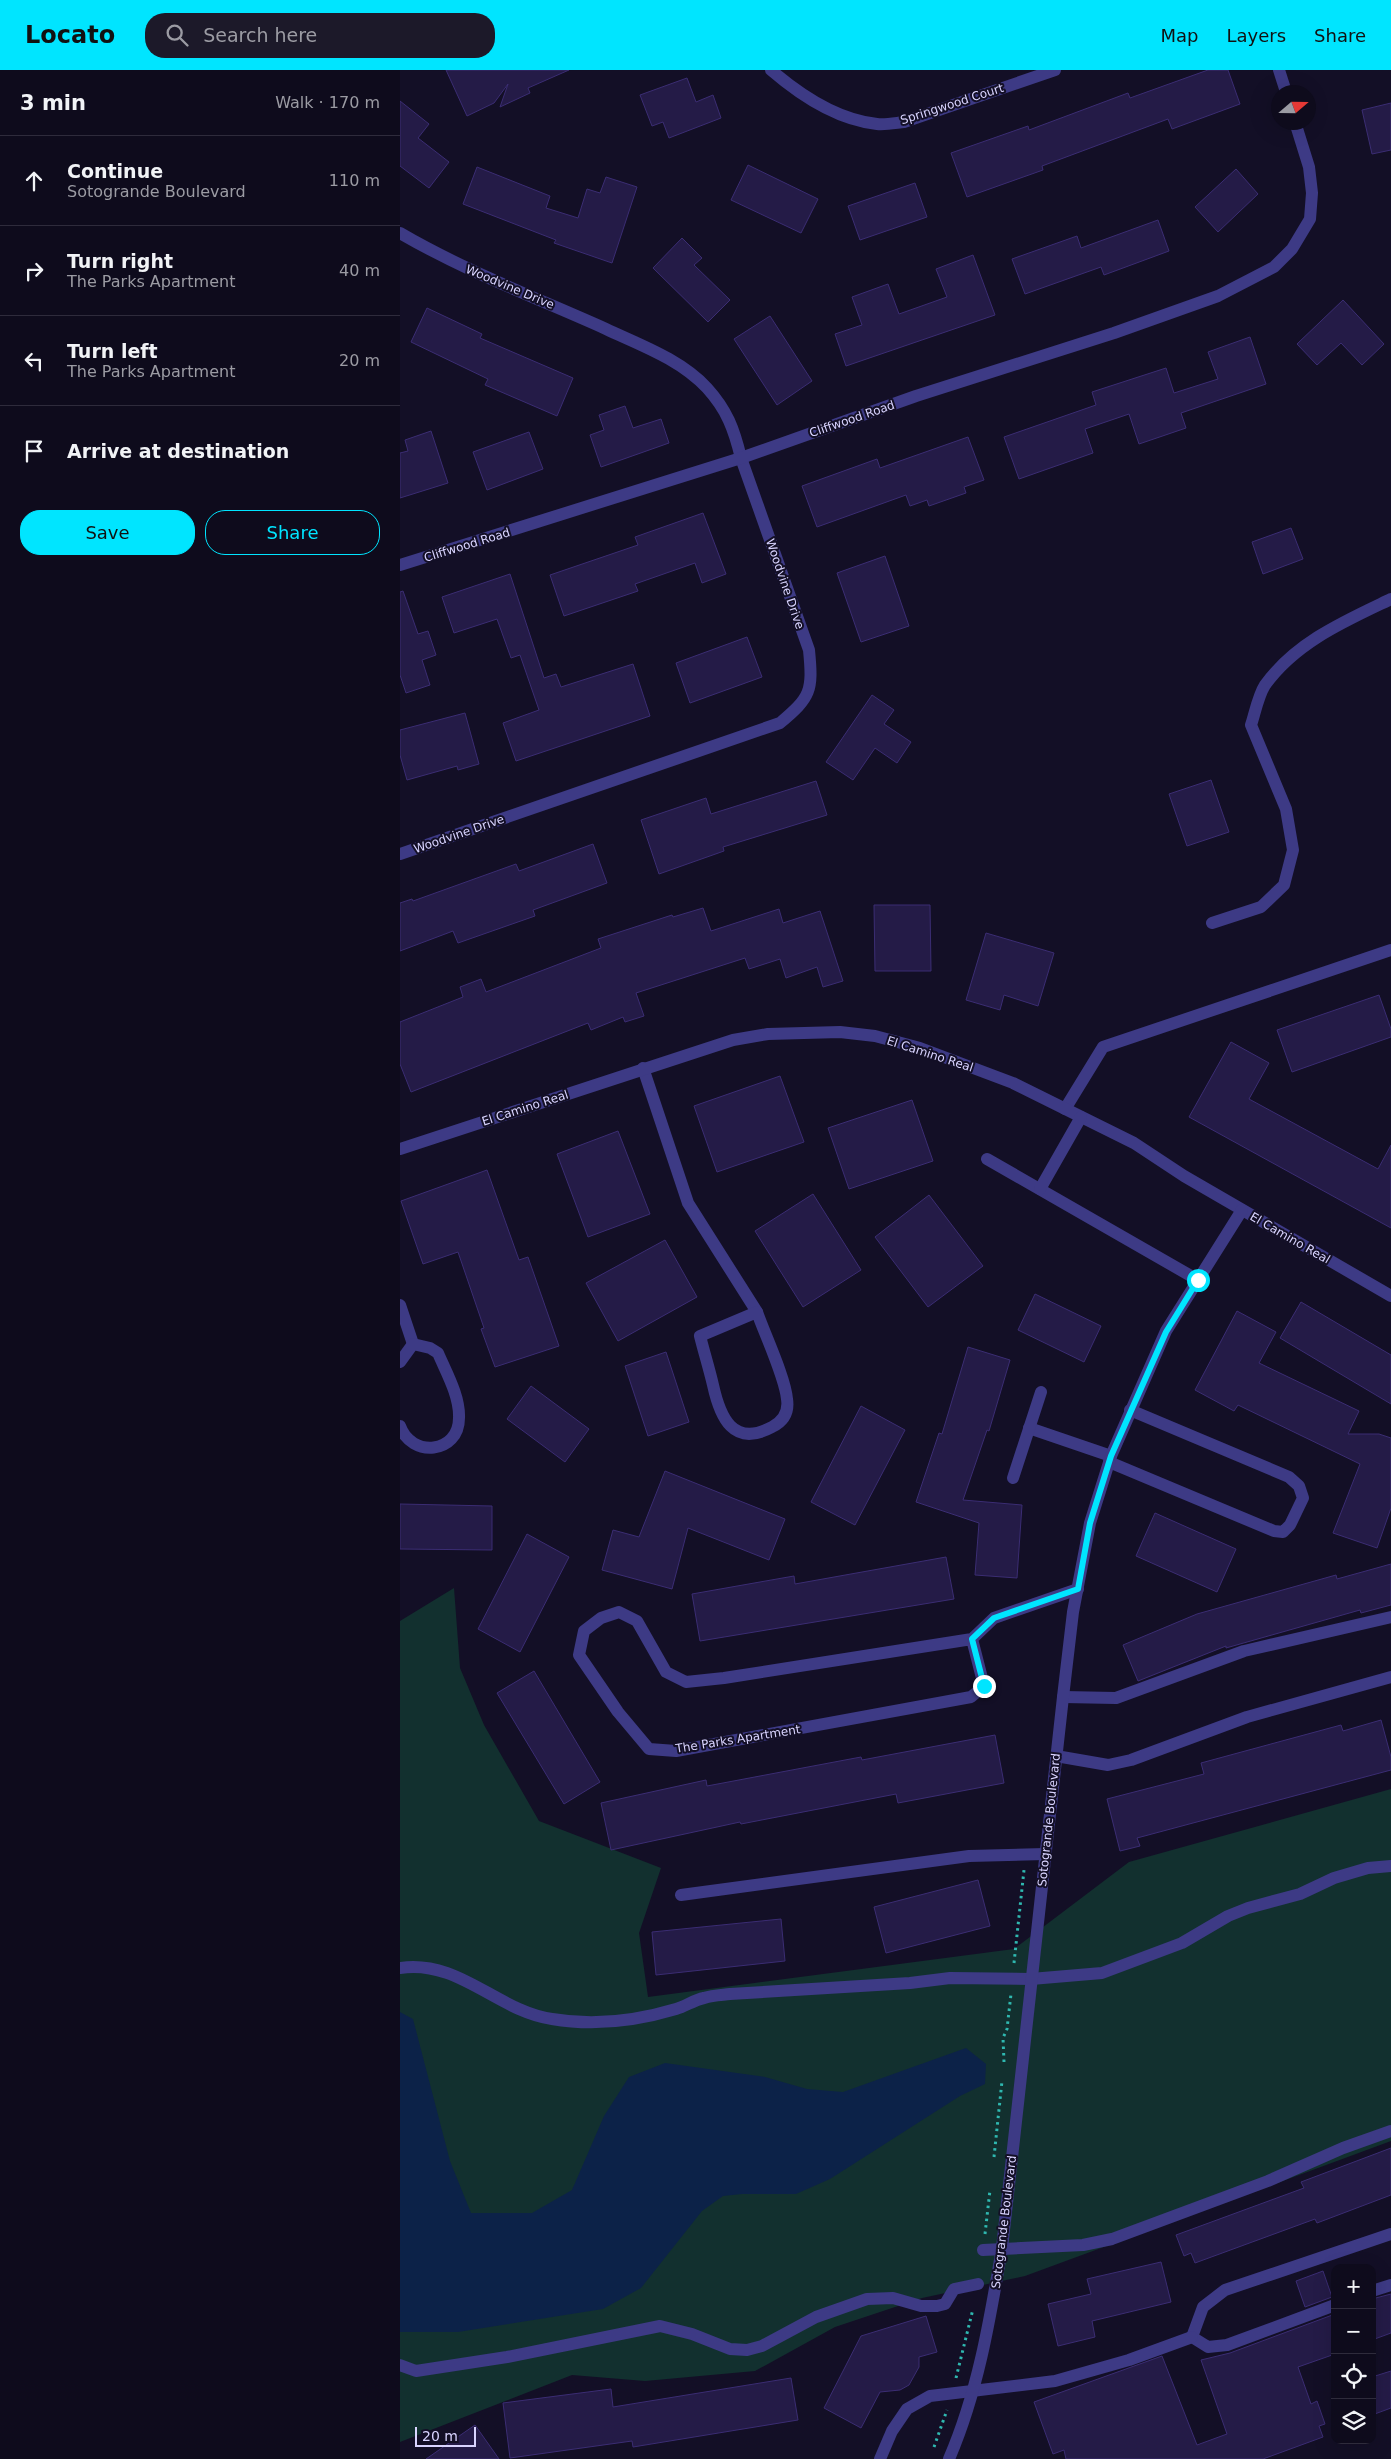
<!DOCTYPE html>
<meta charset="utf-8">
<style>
body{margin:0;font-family:"DejaVu Sans",sans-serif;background:#1c1929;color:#f1f3f6}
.controls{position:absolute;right:15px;bottom:15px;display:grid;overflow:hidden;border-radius:10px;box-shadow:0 5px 20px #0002}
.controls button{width:45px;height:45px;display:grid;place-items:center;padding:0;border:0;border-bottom:1px solid #2e2b3b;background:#0e0b1c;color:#f1f3f6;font:25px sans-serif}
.compass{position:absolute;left:871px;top:15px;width:45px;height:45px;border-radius:50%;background:#0e0b1c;box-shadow:0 5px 20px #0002;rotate:70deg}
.scale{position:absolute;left:15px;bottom:12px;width:61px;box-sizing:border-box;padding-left:5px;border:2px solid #d9d4ff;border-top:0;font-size:14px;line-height:18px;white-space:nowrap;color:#d9d4ff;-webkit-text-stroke:4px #130f26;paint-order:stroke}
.stop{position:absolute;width:15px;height:15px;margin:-11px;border:4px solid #00e5ff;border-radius:50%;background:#fff}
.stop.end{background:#00e5ff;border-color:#fff;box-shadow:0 1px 5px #0008}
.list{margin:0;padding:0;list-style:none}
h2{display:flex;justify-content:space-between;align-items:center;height:65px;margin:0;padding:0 20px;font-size:21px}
h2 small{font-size:16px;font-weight:400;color:#9b9ba3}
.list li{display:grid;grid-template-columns:32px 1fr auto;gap:15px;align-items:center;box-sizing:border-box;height:90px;padding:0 20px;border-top:1px solid #2e2b3b}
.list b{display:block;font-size:19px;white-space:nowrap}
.list p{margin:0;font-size:16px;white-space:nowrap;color:#9b9ba3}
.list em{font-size:16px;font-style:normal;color:#9b9ba3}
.actions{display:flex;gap:10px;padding:15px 20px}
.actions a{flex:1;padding:11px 0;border:1px solid #00e5ff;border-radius:20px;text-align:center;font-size:18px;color:#00e5ff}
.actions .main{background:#00e5ff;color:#111}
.icon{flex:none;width:28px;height:28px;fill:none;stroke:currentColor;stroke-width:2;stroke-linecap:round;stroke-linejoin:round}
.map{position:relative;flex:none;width:991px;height:2389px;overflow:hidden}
header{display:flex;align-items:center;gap:30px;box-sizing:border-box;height:70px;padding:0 25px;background:#00e5ff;color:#111}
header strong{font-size:24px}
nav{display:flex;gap:28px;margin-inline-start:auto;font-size:18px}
.search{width:350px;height:45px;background:#1c1929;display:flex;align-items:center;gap:12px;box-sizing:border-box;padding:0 18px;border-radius:20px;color:#9b9ba3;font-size:19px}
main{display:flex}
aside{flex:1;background:#0e0b1c}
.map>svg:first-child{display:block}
</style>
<header>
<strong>Locato</strong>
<div class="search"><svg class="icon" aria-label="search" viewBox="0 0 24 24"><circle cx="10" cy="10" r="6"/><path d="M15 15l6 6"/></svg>Search here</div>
<nav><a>Map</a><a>Layers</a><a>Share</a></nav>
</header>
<main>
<aside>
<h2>3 min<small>Walk · 170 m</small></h2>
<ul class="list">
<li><svg class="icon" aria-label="ahead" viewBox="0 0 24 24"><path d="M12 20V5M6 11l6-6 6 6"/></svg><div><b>Continue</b><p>Sotogrande Boulevard</p></div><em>110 m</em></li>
<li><svg class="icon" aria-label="right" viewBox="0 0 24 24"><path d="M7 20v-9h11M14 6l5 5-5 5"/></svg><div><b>Turn right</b><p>The Parks Apartment</p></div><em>40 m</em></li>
<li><svg class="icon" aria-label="left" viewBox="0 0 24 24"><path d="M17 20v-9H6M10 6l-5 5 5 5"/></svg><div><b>Turn left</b><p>The Parks Apartment</p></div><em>20 m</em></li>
<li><svg class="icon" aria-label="arrive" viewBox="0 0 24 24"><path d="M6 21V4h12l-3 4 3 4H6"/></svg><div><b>Arrive at destination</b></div></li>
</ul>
<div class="actions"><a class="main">Save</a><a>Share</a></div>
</aside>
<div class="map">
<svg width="991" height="2389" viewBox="0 0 991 2389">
<rect width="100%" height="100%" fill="#130f26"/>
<path fill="#12302f" d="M54,1518L60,1598L84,1655L139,1751L261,1798L239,1863L248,1927L614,1879L729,1792L991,1719V2071L625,2206L522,2228L435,2257L355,2301L245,2311L172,2305L0,2372V1551Z"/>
<path fill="#0c2248" d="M0,1942L13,1949L50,2091L71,2143H132L172,2120L204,2046L229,2007L265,1993L365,2007L407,2019L443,2022L566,1978L586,1994L585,2014L560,2026L430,2109L396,2124H342L323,2126L302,2141L241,2218L203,2239L58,2262H0Z"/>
<g fill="#241b47" stroke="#3b2d73">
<path d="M46,0H169L128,18L130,23L100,37L108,14L94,33L67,46Z"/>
<path d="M808,0H828L840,34L772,59L768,49L642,96L643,100L567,127L551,83L628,56L629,60L728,23L730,28Z"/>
<path d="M287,8L296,32L313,25L321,48L269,68L263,52L252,56L240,25Z"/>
<path d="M0,31L29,54L18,68L49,92L29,118L0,96Z"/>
<path d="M991,33V80L972,84L962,40Z"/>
<path d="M348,95L418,129L401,163L331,130Z"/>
<path d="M77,97L150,126L146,138L178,148L187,119L200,123L206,107L237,117L212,193L154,173L156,170L63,134Z"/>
<path d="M836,99L858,124L818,162L795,137Z"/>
<path d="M515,113L527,147L460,170L448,136Z"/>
<path d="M758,150L769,181L704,205L701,197L625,224L612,189L677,166L681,178Z"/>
<path d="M282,168L302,188L294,195L330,230L308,252L253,198Z"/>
<path d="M573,185L595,245L446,296L435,264L462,255L452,227L488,214L499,244L547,227L536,199Z"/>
<path d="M943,230L984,274L962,295L941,273L917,295L897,274Z"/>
<path d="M27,238L82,264L80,268L173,308L157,346L85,315L88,309L11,272Z"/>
<path d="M370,246L412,311L377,335L334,269Z"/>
<path d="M850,267L866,314L781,343L786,358L739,374L729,344L685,359L693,383L619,409L604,367L696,335L692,322L766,298L774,323L818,309L808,282Z"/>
<path d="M225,336L233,358L261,349L269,373L201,397L190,365L204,360L199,345Z"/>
<path d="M31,361L48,413L0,428V383L8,381L5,370Z"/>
<path d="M129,362L143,399L87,420L73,382Z"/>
<path d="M568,367L584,410L564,417L566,423L529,436L527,430L510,436L506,425L417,457L402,416L477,389L480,398Z"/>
<path d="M303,443L326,504L302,513L295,493L235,514L238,521L164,546L150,505L238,475L235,467Z"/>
<path d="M891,458L903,489L863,504L852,472Z"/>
<path d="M485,486L509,556L461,572L437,503Z"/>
<path d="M110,504L144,608L156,604L161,617L233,594L250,646L116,691L103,653L139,640L120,585L111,588L97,549L54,563L42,527Z"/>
<path d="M3,521L18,564L28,561L36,585L22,590L30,615L6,623L0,605V522Z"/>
<path d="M347,567L362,607L290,633L276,593Z"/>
<path d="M472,625L494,640L484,654L511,672L497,693L475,678L453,710L426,692Z"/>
<path d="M65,643L79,694L58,700L57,696L7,710L0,685V660Z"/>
<path d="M811,710L829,762L787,776L769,724Z"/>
<path d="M416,711L427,745L323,777L324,781L259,804L241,750L306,728L311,744Z"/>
<path d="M193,774L207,813L133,840L135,846L58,873L53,861L0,881V833L12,829L13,831L116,794L119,801Z"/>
<path d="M474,835H530L531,901H475Z"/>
<path d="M303,838L311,861L379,839L383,853L420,841L443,911L423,917L417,897L386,908L380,889L349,899L345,888L236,923L244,946L225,952L223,947L191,960L188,953L11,1022L0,994V952L63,927L60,917L81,909L86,922L201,878L198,869L272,845L273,847Z"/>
<path d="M586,863L654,883L638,936L604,925L600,940L566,930Z"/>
<path d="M979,925L991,959V967L892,1002L877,960Z"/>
<path d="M831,972L869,993L849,1029L978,1099L991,1075V1158L789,1047Z"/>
<path d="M380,1006L404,1072L317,1102L294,1036Z"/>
<path d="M512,1030L533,1091L449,1119L428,1058Z"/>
<path d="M218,1061L250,1144L188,1167L157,1084Z"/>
<path d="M87,1100L119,1190L128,1187L159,1276L95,1297L81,1259L84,1258L58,1182L23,1194L1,1131Z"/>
<path d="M413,1124L461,1200L403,1237L355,1161Z"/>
<path d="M529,1125L583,1196L528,1237L475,1167Z"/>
<path d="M265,1170L297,1227L218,1271L186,1213Z"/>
<path d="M635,1224L701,1256L684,1292L618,1260Z"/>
<path d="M901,1232L991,1285V1334L880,1268Z"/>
<path d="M837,1241L876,1262L859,1293L959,1341L948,1364H979L991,1368V1438L977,1478L933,1463L960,1394L838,1335L834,1341L795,1320Z"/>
<path d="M568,1277L610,1290L589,1361L587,1360L563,1430L622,1435L617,1508L575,1505L579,1453L516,1432L539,1363L542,1364Z"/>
<path d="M266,1282L289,1352L248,1366L225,1296Z"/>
<path d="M131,1316L189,1359L165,1392L107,1349Z"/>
<path d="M461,1336L505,1360L455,1455L411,1432Z"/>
<path d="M265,1401L385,1449L369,1490L288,1458L272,1519L202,1500L213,1460L239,1467Z"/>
<path d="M0,1434L92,1436V1480L0,1479Z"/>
<path d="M755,1443L836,1479L817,1522L736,1486Z"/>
<path d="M127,1464L169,1487L120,1582L78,1559Z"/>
<path d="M546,1487L554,1529L300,1571L292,1524L394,1506L395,1514Z"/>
<path d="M991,1494V1535L961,1543L960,1540L826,1578V1576L738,1611L723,1575L797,1544L936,1505L937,1509Z"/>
<path d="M134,1601L200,1712L164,1734L97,1623Z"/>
<path d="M981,1650L991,1687V1700L737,1768L740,1776L720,1781L707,1729L804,1704L801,1693L941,1655L943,1661Z"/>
<path d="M595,1665L604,1713L498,1733L496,1724L341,1754L340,1752L211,1780L201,1733L306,1710L307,1716L461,1687L462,1690Z"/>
<path d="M578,1810L590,1856L486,1883L474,1837Z"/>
<path d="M381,1849L385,1891L256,1905L252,1862Z"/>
<path d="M991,2078V2125L917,2153L915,2149L795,2193L791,2183L784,2186L776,2165L904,2118L901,2112Z"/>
<path d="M761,2192L771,2232L692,2251L695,2267L658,2276L648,2234L691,2224L687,2209Z"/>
<path d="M923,2201L932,2227L905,2237L896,2211Z"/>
<path d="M991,2224V2263L972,2270V2229Z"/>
<path d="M935,2244V2284L898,2297L911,2334L917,2331L925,2354L919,2356L923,2367L863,2389H666L664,2380L653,2384L634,2332L762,2286L797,2375L827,2364L801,2290L830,2283Z"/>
<path d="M526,2246L537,2282L519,2287V2297L509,2315L500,2320L480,2322L461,2358L424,2338L461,2266Z"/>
<path d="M991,2301V2338L972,2345V2307Z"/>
<path d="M391,2308L398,2350L233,2377L232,2371L110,2388L103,2333L211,2319L213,2337Z"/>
<path d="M75,2355L99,2389H26Z"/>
</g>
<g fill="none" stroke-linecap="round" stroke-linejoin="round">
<g stroke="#2fb8b0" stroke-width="3" stroke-dasharray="2.5 4" stroke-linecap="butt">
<path d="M614,1893L624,1800"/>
<path d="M604,1992L603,1968L607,1959L611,1924"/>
<path d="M594,2087L602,2011"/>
<path d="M585,2164L590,2120"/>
<path d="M556,2308L573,2239"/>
<path d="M534,2377L547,2340"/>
</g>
<g stroke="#3d3a85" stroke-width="12">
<path d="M371,0C400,25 438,50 477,54C485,55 495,53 504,52L655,0"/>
<path d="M879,0L886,22"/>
<path d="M0,163C65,201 137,228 206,259C240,275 280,289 307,318C327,340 334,359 341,388L409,580C413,621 411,627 380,653L0,784"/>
<path d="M0,495L341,388L516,326L714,263L818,226L874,197L892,179L910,149L912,123L909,97L895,52"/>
<path d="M812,853L861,837L884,815L893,780L886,739L851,655C855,643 858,626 865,615C896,572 945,551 991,529"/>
<path d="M243,998L288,1133L357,1242"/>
<path d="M665,1039L703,977L991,880"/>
<path d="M0,1079L333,970L368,964L440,962L475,966L520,978L613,1013L734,1073L784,1106L991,1226"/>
<path d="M587,1089L798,1210"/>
<path d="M640,1119L681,1047"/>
<path d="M0,1235L13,1274"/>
<path d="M357,1242C365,1265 385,1307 387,1329C389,1342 384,1351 372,1357C333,1378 320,1347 313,1315C309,1298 304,1282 300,1266Z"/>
<path d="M0,1292L13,1274L30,1278L38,1283C46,1302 60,1326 59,1348C59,1384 11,1388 0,1356"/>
<path d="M629,1358L711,1386"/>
<path d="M709,1392L874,1461L883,1462L890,1455L903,1428L899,1416L889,1407L730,1340"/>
<path d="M613,1408L641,1322"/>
<path d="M572,1569L584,1616L571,1627L276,1681L249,1679L218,1642L179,1585L184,1561L201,1548L219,1542L237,1551L266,1602L286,1612L324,1608L572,1569L594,1548L678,1519"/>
<path d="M663,1627L716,1628L844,1581L991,1547"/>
<path d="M656,1686L708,1695L731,1690L847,1647L991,1607"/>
<path d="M281,1825L569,1786L645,1784"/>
<path d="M0,1898C59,1889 97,1941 152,1949C193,1956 236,1951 276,1939C286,1936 294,1930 304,1928C313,1925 322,1925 330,1924L510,1913L550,1908L631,1909L702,1903L782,1873L828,1846L848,1838L900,1824L934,1808L968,1798L991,1796"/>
<path d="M583,2180L683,2175L712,2169L868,2111L943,2078L991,2061"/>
<path d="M972,2221L991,2215"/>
<path d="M935,2235L827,2275L808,2277L792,2267L803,2237L825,2220L991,2164"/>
<path d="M0,2295L16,2301L107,2287L260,2256L292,2264L330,2279L347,2280L362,2276L416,2247L467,2229L493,2228L521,2236H537L545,2234L554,2219L578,2214"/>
<path d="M480,2389L492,2361L507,2339L530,2326L655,2311L729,2290L792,2267"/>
<path d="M549,2389C578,2322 590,2249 602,2178L663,1627L673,1542L690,1453L711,1386L766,1261L842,1140"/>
</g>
</g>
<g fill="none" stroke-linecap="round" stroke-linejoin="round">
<path stroke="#00e5ff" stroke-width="6" d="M584,1616L572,1569L594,1548L678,1519L690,1453L711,1386L766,1262L798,1210"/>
</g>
<g text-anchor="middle" stroke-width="4" stroke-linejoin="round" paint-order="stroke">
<g font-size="12" fill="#d9d4ff" stroke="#130f26">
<text transform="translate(552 34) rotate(-18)" y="4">Springwood Court</text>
<text transform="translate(110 217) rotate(23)" y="4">Woodvine Drive</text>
<text transform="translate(452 349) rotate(-19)" y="4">Cliffwood Road</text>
<text transform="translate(67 475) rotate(-17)" y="4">Cliffwood Road</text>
<text transform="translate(385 514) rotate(71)" y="4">Woodvine Drive</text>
<text transform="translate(59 764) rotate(-19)" y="4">Woodvine Drive</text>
<text transform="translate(530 984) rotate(18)" y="4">El Camino Real</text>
<text transform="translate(125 1038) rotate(-18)" y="4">El Camino Real</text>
<text transform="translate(890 1168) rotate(30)" y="4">El Camino Real</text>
<text transform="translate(338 1669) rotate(-9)" y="4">The Parks Apartment</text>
<text transform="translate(649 1750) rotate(-84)" y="4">Sotogrande Boulevard</text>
<text transform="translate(604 2152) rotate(-83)" y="4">Sotogrande Boulevard</text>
</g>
</g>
</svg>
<div class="controls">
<button>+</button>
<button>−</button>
<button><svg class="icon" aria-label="locate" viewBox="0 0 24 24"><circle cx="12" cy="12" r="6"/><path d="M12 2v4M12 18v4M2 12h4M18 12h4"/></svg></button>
<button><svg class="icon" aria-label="layers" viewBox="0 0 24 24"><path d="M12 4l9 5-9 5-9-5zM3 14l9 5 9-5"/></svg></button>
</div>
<svg class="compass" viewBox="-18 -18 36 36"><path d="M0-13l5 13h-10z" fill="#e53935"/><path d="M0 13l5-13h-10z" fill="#9b9ba3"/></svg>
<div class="scale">20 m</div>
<div class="stop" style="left:798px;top:1210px"></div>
<div class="stop end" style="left:584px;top:1616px"></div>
</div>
</main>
